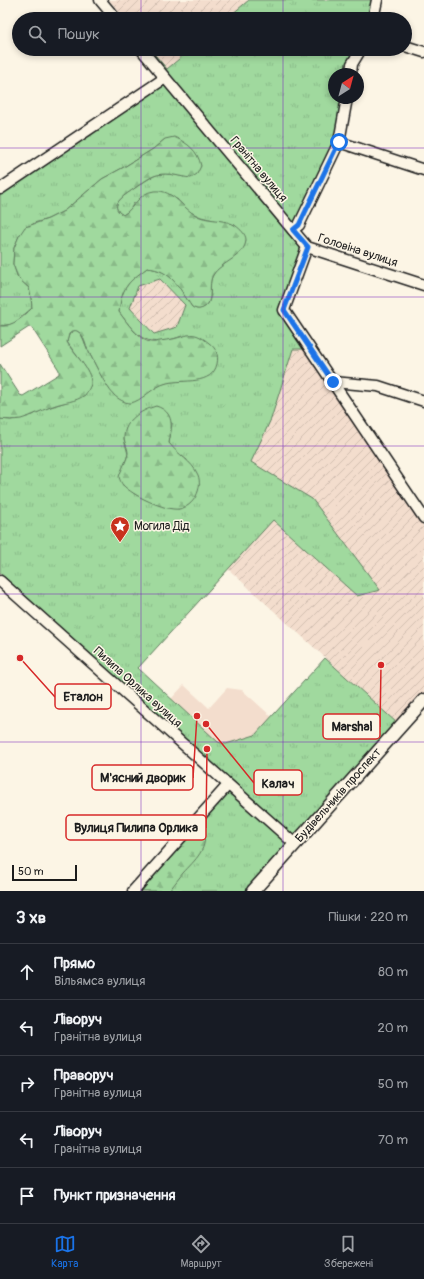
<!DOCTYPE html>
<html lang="uk">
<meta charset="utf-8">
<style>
body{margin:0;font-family:Pangolin,sans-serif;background:#242831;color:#f1f3f6}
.compass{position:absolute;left:328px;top:68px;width:36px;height:36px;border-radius:50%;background:#171b24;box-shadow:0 2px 6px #0003;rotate:36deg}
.scale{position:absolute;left:12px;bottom:10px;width:65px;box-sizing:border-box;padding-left:4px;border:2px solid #1c1c1c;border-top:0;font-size:11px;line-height:14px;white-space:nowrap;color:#1c1c1c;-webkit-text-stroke:3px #fcf5e5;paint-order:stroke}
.stop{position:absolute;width:12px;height:12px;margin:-9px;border:3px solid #1a73e8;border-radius:50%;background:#fff}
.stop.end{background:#1a73e8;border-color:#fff;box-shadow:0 1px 4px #0008}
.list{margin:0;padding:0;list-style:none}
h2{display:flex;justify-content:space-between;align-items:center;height:52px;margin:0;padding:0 16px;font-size:17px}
h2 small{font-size:13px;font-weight:400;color:#9ea1a6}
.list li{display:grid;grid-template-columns:26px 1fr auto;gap:12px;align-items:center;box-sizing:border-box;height:56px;padding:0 16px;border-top:1px solid #363941}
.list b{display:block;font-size:15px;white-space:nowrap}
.list p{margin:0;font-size:13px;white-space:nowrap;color:#9ea1a6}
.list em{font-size:13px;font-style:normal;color:#9ea1a6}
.icon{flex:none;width:22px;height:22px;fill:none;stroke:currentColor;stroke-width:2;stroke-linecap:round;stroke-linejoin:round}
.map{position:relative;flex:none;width:424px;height:891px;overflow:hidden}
.search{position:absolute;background:#171b24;box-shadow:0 2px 6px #0003;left:12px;right:12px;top:12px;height:44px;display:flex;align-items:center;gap:10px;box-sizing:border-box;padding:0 14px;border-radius:22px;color:#9ea1a6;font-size:15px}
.sheet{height:332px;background:#171b24}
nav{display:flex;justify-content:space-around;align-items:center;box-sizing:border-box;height:56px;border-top:1px solid #363941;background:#171b24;font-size:11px;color:#9ea1a6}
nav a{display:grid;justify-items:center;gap:2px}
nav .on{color:#1a73e8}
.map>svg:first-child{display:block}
</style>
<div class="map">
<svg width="424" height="891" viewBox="0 0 424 891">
<defs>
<pattern id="industrial-furrows" width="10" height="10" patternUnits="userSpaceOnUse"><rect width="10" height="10" fill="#f3ddcd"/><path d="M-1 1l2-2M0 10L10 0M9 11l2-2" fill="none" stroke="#d0bdaf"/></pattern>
<pattern id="grass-tufts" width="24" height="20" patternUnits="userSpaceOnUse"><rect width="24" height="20" fill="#a0d99e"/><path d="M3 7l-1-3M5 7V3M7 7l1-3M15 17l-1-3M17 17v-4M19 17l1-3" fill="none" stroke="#89ba88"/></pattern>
<pattern id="forest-firs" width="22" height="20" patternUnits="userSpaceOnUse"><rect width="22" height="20" fill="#a0d99e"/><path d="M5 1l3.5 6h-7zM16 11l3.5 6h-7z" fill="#89ba88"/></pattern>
</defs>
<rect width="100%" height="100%" fill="#fcf5e5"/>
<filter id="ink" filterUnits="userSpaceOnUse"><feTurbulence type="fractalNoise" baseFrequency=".025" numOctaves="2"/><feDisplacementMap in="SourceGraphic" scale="8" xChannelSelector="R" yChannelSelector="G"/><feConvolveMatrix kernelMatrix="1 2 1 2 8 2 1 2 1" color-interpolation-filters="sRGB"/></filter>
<g filter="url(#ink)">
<path fill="#f3ddcd" d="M184,685L209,708L227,688L242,690L272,717L255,735L226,744L218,742L171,699Z"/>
<g fill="url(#industrial-furrows)">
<path d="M109,0H249L226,19H125Z"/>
<path d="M150,49H191L167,69Z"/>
<path d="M160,279L185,305L177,327L155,334L129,308L138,286Z"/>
<path d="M293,349H304L424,527V693L397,723L228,569L273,520L357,596L380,590L312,499L251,462L271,419Z"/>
</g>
<g fill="url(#grass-tufts)" stroke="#5e7a5d" fill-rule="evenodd">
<path d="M249,0H377L373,19H226Z"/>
<path d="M141,49H150L167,69L191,49H361L351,74H334V98H347L339,142L293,230Z"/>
<path d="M164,85L302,248L279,311L304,349H293L271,419L251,462L312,499L380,590L357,596L273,520L138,668L218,742L226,744L255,735L325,658L397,723L295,837L0,573V419L11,420L33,415L41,410L66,402L90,378L85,367L67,342C68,336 70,331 76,330C83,334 84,342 87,348C93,360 106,388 116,396C120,400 124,401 129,403L159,385L169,382L185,381L182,336C147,349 139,339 119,312C122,286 127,283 147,268C172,270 179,287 192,307C196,309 199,310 204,307C215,302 207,284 213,275C217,268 224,264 230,260L235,225L201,217L188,211L177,199L134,203L129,211L123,215C106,205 127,194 135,188C141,184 149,178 156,175C165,172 176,175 184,177L165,139L153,149L124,167L102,179L64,211L48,219L34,223L19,236L14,248L13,264L18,278L29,288L31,297L32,308L13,324L0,326V195ZM160,279L185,305L177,327L154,334L130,308L138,286ZM172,423L169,443L175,451L187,460L179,509C162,507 148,501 133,493L126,460L128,454L124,439L126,428Z"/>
<path d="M227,791L288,845L246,891H138Z"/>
</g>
<g fill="url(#forest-firs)" stroke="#5e7a5d">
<path d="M174,137C188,143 198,151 201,166L197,174L191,178C180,177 168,172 157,175C149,177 141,184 135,188C127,194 106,205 123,215C135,208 138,193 154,191C175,189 183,211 200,217C211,221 226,219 236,226C240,229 246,234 246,240C245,257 221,262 213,275C207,285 215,302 203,308C198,310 196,309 192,307C179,288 172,270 147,268C127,283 122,287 119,312C126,321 139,341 151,342C154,343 158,341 160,341C164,340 169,340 173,339C190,335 193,330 209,343C216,348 219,355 217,364C212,386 183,379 167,383C153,386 141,402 130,403C125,403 118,399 114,395C105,386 93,360 87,348C85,343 84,338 81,334C78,331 76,330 73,331L69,334L67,342C73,354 92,369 91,384C90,388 87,392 85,395C76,402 63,402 53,406C42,410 32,416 21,419C14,420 7,420 0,419V364L20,395L23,396L59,374V370L32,328L29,327L0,346V326C14,326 23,317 32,308L31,297L29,288L18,278L13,264L14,248L19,236L25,227L48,219L64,211L102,179L124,167L153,149L165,139Z"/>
<path d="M156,406C175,412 172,427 169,443C178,455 192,461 198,475C203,488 194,507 179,509C165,511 132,495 123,485C121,483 120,480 119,477C121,469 127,461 128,453C128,447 124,443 124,437C125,420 140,411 156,406Z"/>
<path d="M198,828L202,829C211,847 194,861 183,873C178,879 174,885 169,891H142L164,864Z"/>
</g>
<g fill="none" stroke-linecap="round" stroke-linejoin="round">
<g stroke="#1c1c1c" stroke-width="13">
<g id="minor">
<path d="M100,0L116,19"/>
<path d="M373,19L377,0"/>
<path d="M405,46L424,52"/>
<path d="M141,49L307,247"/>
<path d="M351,74L352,64L361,49"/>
<path d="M339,142L424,170"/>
<path d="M0,189L165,78"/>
<path d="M293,230L299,225L339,142L347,98"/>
<path d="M307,247L284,310L424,518"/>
<path d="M307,247L424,285"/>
<path d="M333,382L378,386L424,401"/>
<path d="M0,581L295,844"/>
<path d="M133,891L228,785"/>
</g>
</g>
<g stroke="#1c1c1c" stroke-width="15">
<path id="major" d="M253,891L424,700"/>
</g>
<use href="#minor" stroke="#fcf5e5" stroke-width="10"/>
<use href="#major" stroke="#fcf5e5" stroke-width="12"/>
</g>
</g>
<g fill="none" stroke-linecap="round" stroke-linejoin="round" filter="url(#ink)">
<path stroke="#1a73e8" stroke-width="5" d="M333,382L284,310L308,247L293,230L299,225L339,142"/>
</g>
<path fill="none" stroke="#7b2cbf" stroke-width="1" stroke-opacity="0.55" d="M141,0V19M283,0V19M141,49V891M283,49V891M0,148H424M0,297H424M0,446H424M0,594H424M0,742H424"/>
<defs>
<g id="sight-pin" transform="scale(1)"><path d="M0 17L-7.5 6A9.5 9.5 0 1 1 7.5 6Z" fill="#c8321e" stroke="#fcf5e5"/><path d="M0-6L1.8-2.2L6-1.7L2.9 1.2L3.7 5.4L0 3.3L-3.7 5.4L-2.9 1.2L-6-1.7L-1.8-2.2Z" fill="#fff"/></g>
</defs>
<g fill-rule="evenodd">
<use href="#sight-pin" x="120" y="526"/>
</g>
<g text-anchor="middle" stroke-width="3" stroke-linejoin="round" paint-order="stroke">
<g font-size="12" fill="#1c1c1c" stroke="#fcf5e5">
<text transform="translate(259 169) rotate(50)" y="4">Гранітна вулиця</text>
<text transform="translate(358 250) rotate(18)" y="4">Головіна вулиця</text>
<text transform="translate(138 687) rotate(42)" y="4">Пилипа Орлика вулиця</text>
<text transform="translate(338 795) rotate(-48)" y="4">Будівельників проспект</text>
</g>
<g font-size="12" fill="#1c1c1c" stroke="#fcf5e5" text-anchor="start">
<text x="134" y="530">Могила Дiд</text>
</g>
</g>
<path fill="none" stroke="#d62828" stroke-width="1.5" d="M20 658L55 697M381 665L380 727M197 716L193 778M206 724L254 783M207 749L206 828"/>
<g fill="#d62828" stroke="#fcf5e5" stroke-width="1.5">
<circle cx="20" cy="658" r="4"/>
<circle cx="381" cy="665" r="4"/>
<circle cx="197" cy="716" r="4"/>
<circle cx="206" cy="724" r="4"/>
<circle cx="207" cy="749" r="4"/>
</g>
<g fill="#fcf5e5" stroke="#d62828" stroke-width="1.5">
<rect x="55" y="684" width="56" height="25" rx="4"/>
<rect x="323" y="714" width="57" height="25" rx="4"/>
<rect x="92" y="765" width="101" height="25" rx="4"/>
<rect x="254" y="770" width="48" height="25" rx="4"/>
<rect x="66" y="815" width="140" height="25" rx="4"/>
</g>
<g font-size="13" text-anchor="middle" font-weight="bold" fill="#1c1c1c">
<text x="83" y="701">Еталон</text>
<text x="352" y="731">Marshal</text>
<text x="143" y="782">М'ясний дворик</text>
<text x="278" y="788">Калач</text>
<text x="136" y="832">Вулиця Пилипа Орлика</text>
</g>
</svg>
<svg class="compass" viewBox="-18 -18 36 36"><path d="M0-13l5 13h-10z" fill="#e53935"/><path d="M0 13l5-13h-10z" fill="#9ea1a6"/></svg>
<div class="scale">50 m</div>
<div class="stop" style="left:339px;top:142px"></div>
<div class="stop end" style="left:333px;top:382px"></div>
<div class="search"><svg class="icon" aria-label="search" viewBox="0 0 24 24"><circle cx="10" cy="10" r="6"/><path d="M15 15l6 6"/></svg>Пошук</div>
</div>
<section class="sheet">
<h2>3 хв<small>Пішки · 220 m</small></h2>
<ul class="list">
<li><svg class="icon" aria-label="ahead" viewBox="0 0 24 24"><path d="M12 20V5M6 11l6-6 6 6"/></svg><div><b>Прямо</b><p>Вільямса вулиця</p></div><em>80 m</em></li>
<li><svg class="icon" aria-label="left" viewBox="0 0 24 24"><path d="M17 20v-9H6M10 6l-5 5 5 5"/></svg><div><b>Ліворуч</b><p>Гранітна вулиця</p></div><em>20 m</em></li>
<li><svg class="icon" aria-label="right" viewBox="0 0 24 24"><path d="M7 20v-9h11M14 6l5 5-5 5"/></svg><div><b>Праворуч</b><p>Гранітна вулиця</p></div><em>50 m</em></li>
<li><svg class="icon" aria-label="left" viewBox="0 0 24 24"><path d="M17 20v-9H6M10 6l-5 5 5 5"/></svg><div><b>Ліворуч</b><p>Гранітна вулиця</p></div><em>70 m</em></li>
<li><svg class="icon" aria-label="arrive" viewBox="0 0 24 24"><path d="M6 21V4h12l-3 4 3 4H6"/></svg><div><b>Пункт призначення</b></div></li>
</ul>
</section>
<nav>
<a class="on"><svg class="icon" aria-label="map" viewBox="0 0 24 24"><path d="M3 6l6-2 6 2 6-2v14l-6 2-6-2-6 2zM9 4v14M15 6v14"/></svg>Карта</a>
<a><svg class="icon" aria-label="directions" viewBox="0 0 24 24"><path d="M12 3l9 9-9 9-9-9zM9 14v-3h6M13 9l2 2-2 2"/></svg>Маршрут</a>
<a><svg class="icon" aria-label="saved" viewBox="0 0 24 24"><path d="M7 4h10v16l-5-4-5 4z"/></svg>Збережені</a>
</nav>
